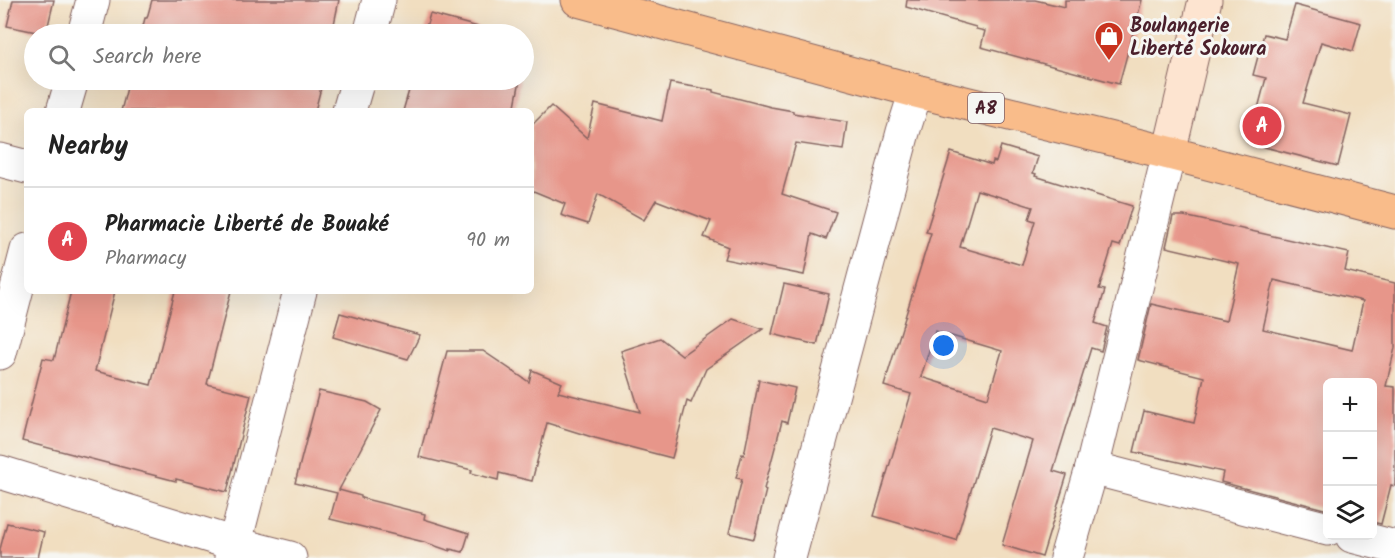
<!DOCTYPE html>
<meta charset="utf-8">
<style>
body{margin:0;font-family:Kalam,sans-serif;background:#f6f6f6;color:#222}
.controls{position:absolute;right:18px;bottom:18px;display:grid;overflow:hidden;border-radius:9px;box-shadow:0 6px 24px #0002}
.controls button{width:54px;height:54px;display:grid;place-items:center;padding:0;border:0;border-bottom:2px solid #e0e0e0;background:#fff;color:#222;font:30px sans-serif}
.you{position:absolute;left:944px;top:346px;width:21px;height:21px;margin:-15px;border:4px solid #fff;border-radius:50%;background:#1a73e8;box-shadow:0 0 0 9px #1a73e833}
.badge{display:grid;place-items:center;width:39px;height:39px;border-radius:50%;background:#111827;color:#fff;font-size:20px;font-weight:700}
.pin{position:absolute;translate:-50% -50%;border:3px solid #fff;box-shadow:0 2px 6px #0006}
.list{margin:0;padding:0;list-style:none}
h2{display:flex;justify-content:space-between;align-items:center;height:78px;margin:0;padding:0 24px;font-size:26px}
h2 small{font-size:20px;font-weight:400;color:#767676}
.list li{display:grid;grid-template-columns:39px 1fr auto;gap:18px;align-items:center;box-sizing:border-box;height:108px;padding:0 24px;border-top:2px solid #e0e0e0}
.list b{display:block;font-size:22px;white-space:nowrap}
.list p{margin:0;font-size:20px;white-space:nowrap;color:#767676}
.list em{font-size:20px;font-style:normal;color:#767676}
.icon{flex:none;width:33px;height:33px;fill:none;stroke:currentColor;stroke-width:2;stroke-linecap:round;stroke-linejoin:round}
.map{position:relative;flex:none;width:1395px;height:558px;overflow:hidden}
.search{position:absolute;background:#fff;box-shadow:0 6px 24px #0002;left:24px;top:24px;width:510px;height:66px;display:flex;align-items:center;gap:15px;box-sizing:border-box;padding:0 21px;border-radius:33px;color:#767676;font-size:22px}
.panel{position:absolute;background:#fff;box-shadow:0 6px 24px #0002;left:24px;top:108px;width:510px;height:186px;border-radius:9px}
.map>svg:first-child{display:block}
</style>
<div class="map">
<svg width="1395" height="558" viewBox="0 0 1395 558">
<rect width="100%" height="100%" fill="#f6f6f2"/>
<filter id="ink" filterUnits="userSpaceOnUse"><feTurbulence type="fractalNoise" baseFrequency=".0167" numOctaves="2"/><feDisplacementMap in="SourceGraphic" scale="12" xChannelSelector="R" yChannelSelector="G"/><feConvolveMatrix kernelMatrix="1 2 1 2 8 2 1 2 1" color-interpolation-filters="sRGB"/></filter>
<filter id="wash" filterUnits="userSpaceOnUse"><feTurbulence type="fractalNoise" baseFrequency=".008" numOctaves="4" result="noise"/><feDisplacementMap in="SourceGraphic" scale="24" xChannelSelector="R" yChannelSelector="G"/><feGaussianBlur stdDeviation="1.35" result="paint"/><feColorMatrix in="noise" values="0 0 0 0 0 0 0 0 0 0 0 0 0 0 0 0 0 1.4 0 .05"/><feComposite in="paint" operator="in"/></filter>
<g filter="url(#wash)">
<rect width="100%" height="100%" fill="#f1dec0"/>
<g id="blocks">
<g fill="#e7968a" fill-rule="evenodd">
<path d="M13,0H54L46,34L7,26Z"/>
<path d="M152,0H339L332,34H141L145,18H147Z"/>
<path d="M907,0H1035L1065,7V0H1142L1119,84L981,47L985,31L976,29V27L906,7Z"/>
<path d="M1295,5L1361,23L1353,51L1321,42L1303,103L1351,115L1338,166L1249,143L1266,78L1253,75L1264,34L1285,39Z"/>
<path d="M430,14L478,27L502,34H424Z"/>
<path d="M129,80H323L315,111H121Z"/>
<path d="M412,80H520L514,111H403Z"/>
<path d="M670,83L713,90V92L771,107L793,111V113L847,122L843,150L796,143L782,194L836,212L826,239L812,234L804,275L724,259L728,247L704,237L711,221L656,200L644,220L598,194L588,224L561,215L565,204L531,190V126L551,106L587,138L595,104L662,121Z"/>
<path d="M1001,146L1038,157L1033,173L1036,174L1035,176L1132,206L1120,246L1113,244L1099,289L1105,290L1095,323L1107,327L1101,351L1091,348L1053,471L1067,475L1042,557L1002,545L1033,441L990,428L956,540L874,516L911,394L884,386L931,233L926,232L951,152L992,165L993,161L996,162ZM977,190L1033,207L1029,219L1035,221L1022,265L960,247ZM935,331L1002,351L988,398L921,377Z"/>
<path d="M1173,216H1184L1349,253L1345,271L1395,283V348L1386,386L1395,387V486L1391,485L1381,524L1372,522V382H1328V510L1221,482L1223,472L1134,452L1144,411L1194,423L1204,377L1138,360L1151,304L1226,321L1239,264L1166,247ZM1274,280L1363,301L1352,350L1263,329Z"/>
<path d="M784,284L829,294L817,345L772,334Z"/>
<path d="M71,291H115L95,371L151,385L175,291H231L207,384L251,395L227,492L176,479V481L22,441L43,358L54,360Z"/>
<path d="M340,313L420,335L408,359L333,337Z"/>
<path d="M733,319L763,329L706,369L691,403L687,401L672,458L595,438L547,423L532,481L499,473L498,480L471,473L472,470L419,457L447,351H483L529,382L532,370L562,383L558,392L640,412L621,351L660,338L682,355Z"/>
<path d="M759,380L795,388L787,423L782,421L764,489L766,490L754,539L729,533L742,479L736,478L742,454L744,455Z"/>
<path d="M319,391L367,402L381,410L339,490L361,496V498L425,514L424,519L469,533L463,552L450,549V551L424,542L330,519L337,493L295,483Z"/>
<path d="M7,523L44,532L38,558H0V549Z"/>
</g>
</g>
</g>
<g filter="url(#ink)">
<use href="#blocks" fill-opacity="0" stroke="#84625f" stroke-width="1.5"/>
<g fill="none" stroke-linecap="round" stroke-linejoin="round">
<g stroke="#84625f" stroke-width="35">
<g id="street">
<path d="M84,34L93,0"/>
<path d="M370,34L379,0"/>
<path d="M63,111L72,80"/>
<path d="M349,111L358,80"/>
<path d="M0,160L27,167"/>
<path d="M0,353L27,250"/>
<path d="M1092,468L1328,529"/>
<path d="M0,472L235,544L290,558"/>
<path d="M1352,536L1395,547"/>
<path d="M231,558L300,291"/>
<path d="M789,558L903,132L916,91"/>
<path d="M1066,558L1092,468L1169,153"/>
</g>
</g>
<g stroke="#84625f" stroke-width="35">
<path id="secondary" d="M1169,153L1205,0"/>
</g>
<g stroke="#84625f" stroke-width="35">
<path id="primary" d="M578,0L916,91L1169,153L1395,212"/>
</g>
<use href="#street" stroke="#fff" stroke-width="33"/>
<use href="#secondary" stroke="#fde4d0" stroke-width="33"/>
<use href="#primary" stroke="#f9bc8a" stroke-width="33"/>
</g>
</g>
<defs>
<g id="shop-pin" transform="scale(1.5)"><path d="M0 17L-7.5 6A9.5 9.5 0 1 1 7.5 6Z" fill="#c8321e" stroke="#f6f6f2"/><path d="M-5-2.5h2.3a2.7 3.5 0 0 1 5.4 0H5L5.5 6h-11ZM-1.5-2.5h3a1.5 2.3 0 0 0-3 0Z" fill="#fff"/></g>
</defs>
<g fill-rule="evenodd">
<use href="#shop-pin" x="1109" y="36"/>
</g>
<g text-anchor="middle" stroke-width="6" stroke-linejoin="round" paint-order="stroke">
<rect fill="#f6f6f2" stroke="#7e6067" stroke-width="1.5" x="968" y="93" width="36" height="30" rx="4.5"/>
<g font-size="18" font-weight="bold" fill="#4a1f2b">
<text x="986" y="114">A8</text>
</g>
<g font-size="20" font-weight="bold" fill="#4a1f2b" stroke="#f6f6f2" text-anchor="start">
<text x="1130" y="32">Boulangerie<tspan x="1130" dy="23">Liberté Sokoura</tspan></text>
</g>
</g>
</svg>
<div class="controls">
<button>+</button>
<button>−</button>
<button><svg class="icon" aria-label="layers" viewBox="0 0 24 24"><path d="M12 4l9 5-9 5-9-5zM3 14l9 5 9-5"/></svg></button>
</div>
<div class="you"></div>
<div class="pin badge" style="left:1262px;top:126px;background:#e0444e">A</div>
<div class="search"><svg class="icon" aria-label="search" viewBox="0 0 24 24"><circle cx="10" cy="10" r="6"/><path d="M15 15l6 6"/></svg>Search here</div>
<section class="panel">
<h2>Nearby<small></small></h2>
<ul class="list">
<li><span class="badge" style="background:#e0444e">A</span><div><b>Pharmacie Liberté de Bouaké</b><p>Pharmacy</p></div><em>90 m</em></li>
</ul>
</section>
</div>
